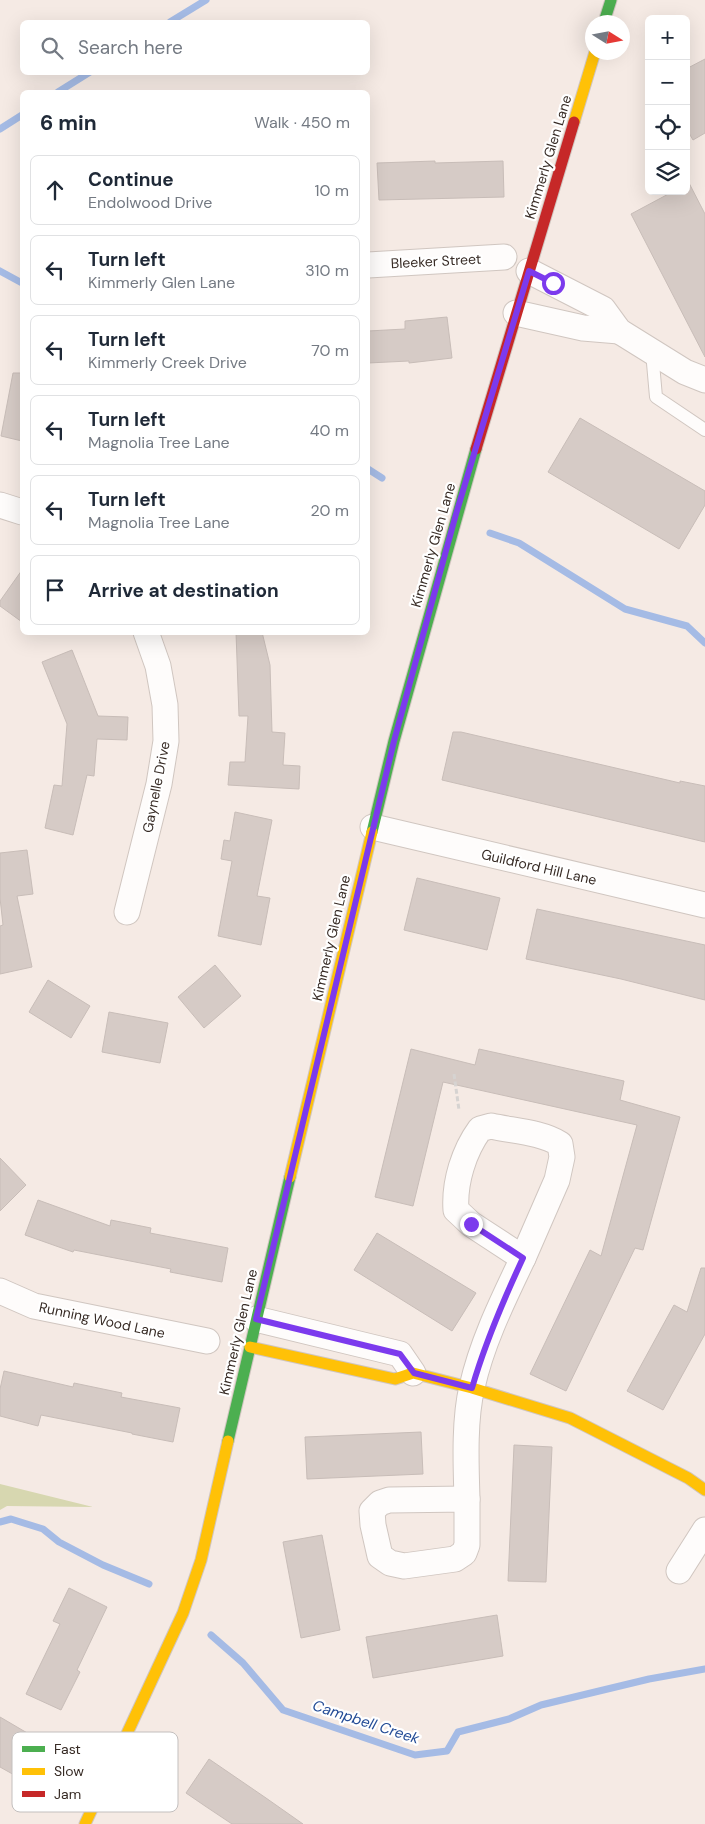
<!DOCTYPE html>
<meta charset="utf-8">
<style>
body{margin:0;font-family:"DM Sans",sans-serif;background:#f2f2f3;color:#1f2937}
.controls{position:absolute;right:15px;top:15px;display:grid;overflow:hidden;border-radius:8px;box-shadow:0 5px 20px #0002}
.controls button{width:45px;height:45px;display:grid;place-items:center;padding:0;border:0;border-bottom:1px solid #e0e1e3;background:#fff;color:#1f2937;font:25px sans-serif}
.compass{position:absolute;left:585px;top:15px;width:45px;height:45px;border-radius:50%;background:#fff;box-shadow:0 5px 20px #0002;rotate:101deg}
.stop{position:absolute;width:15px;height:15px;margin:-11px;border:4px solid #7c3aed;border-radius:50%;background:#fff}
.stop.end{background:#7c3aed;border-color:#fff;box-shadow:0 1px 5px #0008}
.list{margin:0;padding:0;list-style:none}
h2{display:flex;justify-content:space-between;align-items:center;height:65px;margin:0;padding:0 20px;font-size:21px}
h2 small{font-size:16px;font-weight:400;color:#747a83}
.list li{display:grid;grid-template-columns:32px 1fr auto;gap:15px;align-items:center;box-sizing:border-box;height:70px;margin:0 10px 10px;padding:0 10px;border:1px solid #e0e1e3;border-radius:8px}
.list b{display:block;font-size:19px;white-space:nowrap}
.list p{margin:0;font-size:16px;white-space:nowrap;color:#747a83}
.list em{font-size:16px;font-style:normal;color:#747a83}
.icon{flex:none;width:28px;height:28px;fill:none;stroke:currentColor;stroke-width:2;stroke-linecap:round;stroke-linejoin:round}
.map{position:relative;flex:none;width:705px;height:1824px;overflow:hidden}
.search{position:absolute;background:#fff;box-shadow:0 5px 20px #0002;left:20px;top:20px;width:350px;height:55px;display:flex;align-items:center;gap:12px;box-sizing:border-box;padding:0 18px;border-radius:8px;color:#747a83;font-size:19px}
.panel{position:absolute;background:#fff;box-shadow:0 5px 20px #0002;left:20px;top:90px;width:350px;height:545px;border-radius:8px}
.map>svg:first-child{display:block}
</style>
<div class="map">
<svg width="705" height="1824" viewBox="0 0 705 1824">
<rect width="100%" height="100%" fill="#f5eae4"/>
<path fill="#d7d7b0" d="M0,1484L93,1507L7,1506L0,1510Z"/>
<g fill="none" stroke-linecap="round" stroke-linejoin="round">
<g stroke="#a5bbe5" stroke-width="7">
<path d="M170,22L206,0"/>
<path d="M58,92L90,72"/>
<path d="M0,129L22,115"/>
<path d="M0,271L22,283"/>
<path d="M368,469L382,478"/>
<path d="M490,533L519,543L625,609L687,626L705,643"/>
<path d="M0,1522L11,1519L43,1529L59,1542L103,1565L149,1584"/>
<path d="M211,1635L243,1663L283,1710L415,1755L447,1751L458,1732L509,1719L541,1705L649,1679L705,1669"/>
</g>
</g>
<g fill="#d6cbc6" stroke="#c8bdb8">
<path d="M705,59V133L693,140L686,128V69Z"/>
<path d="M435,161V163L503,161L504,197L379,200L377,163Z"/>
<path d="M689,183L705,214V357L631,214L674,191H686V185Z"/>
<path d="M447,317L452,358L409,363V361L368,363V331L405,329V321Z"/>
<path d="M13,373H22V441L1,436Z"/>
<path d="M580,418L705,491V505L679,549L548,472Z"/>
<path d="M22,570V622L0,606V601Z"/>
<path d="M236,632H262L270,665L272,732L285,733L283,765L300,766L299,789L228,785L230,762H245L248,716H239Z"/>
<path d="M72,650L98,716L128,717L127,740L97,739L94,776L87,775L73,835L45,828L54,785L62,786L67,724L42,662Z"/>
<path d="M453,732H461L680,783V781L705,786V842L442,780Z"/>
<path d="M235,812L272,820L257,896L270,898L261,945L218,936L232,861L221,859L224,840L230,841Z"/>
<path d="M27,850L33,894L17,896L32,967L0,974V926L3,925L0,898V853Z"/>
<path d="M417,878L500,898L487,950L404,930Z"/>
<path d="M537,909L705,945V1000L621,979L526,959Z"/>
<path d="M215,965L241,996L204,1028L178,997Z"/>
<path d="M48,980L90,1006L71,1038L29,1012Z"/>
<path d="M109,1012L168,1023L160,1063L102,1052Z"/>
<path d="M411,1049L475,1065L479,1049L624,1081L620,1100L680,1117L643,1250L635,1248L566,1391L530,1374L590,1250L601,1256L637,1125L443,1082L413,1206L375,1197Z"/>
<path d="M0,1158L26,1185L0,1211Z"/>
<path d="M38,1200L110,1226L111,1220L151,1228L150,1233L228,1248L222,1282L170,1272L171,1269L74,1250L73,1252L25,1235Z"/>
<path d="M377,1233L476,1293L452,1331L354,1270Z"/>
<path d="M701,1268H705V1334L663,1410L627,1391L674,1305L687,1312Z"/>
<path d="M4,1371L73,1387L74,1383L122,1393L121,1397L180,1408L173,1442L132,1434V1433L41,1415L38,1426L0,1416V1389Z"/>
<path d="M421,1432L423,1474L307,1479L305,1437Z"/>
<path d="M514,1445L552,1447L546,1582L508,1581Z"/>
<path d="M322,1535L340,1630L301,1638L283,1542Z"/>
<path d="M69,1588L107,1607L77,1670L80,1672L61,1710L26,1694L60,1624L53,1621Z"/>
<path d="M497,1615L503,1656L373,1678L366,1637Z"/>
<path d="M0,1717L46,1744L25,1781L0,1767Z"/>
<path d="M209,1759L266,1798L303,1824H232L205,1806L186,1793Z"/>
</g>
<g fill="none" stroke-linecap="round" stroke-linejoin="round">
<g stroke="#d0c6c0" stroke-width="14">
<path id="lane" d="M652,352L656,397L705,430"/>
</g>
<g stroke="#d0c6c0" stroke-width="27">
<g id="street">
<path d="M368,265L504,257"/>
<path d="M529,271L603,309L619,331L685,372L705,380"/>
<path d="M516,313L583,328L619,331"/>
<path d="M0,505L22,512"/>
<path d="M373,827L705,905"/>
<path d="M127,912L159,784L166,741L165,705L158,666L146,632"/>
<path d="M491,1126C513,1131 541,1132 560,1144L562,1157L557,1180L523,1258L471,1224L456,1210C454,1182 464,1151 480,1129Z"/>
<path d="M0,1291L34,1306L207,1341"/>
<path d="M256,1319L400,1354L413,1373"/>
<path d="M467,1499V1545L464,1553L455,1559L404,1566L390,1563L380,1556L373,1525L372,1511L380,1503L389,1500Z"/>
<path d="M467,1499C466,1465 464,1420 472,1387C482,1342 503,1300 523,1258"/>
<path d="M679,1571L705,1530"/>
</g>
</g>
<g stroke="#d0c6c0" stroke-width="13">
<g id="fast">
<path d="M604,22L611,0"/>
<path d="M372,832L394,741L476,449"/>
<path d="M228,1441L290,1177"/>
</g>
</g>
<g stroke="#d0c6c0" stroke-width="13">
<g id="slow">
<path d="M574,122L595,52"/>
<path d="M290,1177L372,832"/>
<path d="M250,1347L395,1379L413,1373L472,1388L570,1418L688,1478L705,1490"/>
<path d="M85,1824L183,1613L201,1560L228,1441"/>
</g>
</g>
<g stroke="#d0c6c0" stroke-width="13">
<path id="jam" d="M476,449L574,122"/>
</g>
<path stroke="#d6d3d1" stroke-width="3" stroke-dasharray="5 2.5" stroke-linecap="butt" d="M454,1074L459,1110"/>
<use href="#lane" stroke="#fefcfb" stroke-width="12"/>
<use href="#street" stroke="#fefcfb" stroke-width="25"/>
<use href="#fast" stroke="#4caf50" stroke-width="11"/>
<use href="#slow" stroke="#ffc107" stroke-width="11"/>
<use href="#jam" stroke="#c62828" stroke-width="11"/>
</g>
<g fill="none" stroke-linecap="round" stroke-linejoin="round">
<path stroke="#7c3aed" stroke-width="6" d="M471,1224L523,1258C503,1301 485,1343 472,1388L414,1373L400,1354L256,1319L394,741L456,514L529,271L553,283"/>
</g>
<g text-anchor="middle" stroke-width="4.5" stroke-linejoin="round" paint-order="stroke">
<g font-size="14" fill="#372b25" stroke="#fff">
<text transform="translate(548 157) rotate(-73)" y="5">Kimmerly Glen Lane</text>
<text transform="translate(436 261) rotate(-3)" y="5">Bleeker Street</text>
<text transform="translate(433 545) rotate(-74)" y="5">Kimmerly Glen Lane</text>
<text transform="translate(156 787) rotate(-79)" y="5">Gaynelle Drive</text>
<text transform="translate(539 867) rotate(13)" y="5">Guildford Hill Lane</text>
<text transform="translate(331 938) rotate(-77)" y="5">Kimmerly Glen Lane</text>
<text transform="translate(102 1320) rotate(12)" y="5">Running Wood Lane</text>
<text transform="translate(238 1332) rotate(-77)" y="5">Kimmerly Glen Lane</text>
</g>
<g font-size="15" font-style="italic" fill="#244c96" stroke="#fff">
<text transform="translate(366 1722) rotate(18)" y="5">Campbell Creek</text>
</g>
</g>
<rect x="12" y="1732" width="166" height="80" rx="8" fill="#fff" stroke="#c3bfbe" stroke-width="1"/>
<rect x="22" y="1746" width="23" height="6" fill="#4caf50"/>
<rect x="22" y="1768" width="23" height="7" fill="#ffc107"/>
<rect x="22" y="1791" width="23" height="6" fill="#c62828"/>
<g font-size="14" fill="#372b25">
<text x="54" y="1754">Fast</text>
<text x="54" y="1776">Slow</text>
<text x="54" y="1799">Jam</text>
</g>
</svg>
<div class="controls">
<button>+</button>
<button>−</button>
<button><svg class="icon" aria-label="locate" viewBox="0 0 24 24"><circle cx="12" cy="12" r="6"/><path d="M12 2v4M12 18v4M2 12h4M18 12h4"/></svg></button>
<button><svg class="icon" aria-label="layers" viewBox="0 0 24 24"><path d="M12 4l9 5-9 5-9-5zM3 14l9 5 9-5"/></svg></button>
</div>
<svg class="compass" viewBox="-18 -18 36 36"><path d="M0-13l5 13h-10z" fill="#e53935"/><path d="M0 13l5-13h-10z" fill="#747a83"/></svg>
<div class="stop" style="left:553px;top:283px"></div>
<div class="stop end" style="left:471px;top:1224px"></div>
<div class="search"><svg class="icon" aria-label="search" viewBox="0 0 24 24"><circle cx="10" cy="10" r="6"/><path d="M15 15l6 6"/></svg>Search here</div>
<section class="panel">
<h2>6 min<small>Walk · 450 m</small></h2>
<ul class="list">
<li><svg class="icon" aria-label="ahead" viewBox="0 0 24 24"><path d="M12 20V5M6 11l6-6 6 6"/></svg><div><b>Continue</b><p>Endolwood Drive</p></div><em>10 m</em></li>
<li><svg class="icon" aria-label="left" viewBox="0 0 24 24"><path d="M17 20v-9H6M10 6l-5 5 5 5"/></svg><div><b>Turn left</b><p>Kimmerly Glen Lane</p></div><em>310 m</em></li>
<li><svg class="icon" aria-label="left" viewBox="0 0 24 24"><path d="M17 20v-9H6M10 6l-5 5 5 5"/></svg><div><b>Turn left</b><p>Kimmerly Creek Drive</p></div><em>70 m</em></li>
<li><svg class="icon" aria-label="left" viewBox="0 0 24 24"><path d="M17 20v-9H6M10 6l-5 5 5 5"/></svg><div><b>Turn left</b><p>Magnolia Tree Lane</p></div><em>40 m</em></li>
<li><svg class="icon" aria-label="left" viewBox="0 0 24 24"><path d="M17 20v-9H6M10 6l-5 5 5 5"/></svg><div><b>Turn left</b><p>Magnolia Tree Lane</p></div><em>20 m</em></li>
<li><svg class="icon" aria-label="arrive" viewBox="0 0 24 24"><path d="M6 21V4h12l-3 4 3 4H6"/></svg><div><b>Arrive at destination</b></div></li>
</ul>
</section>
</div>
